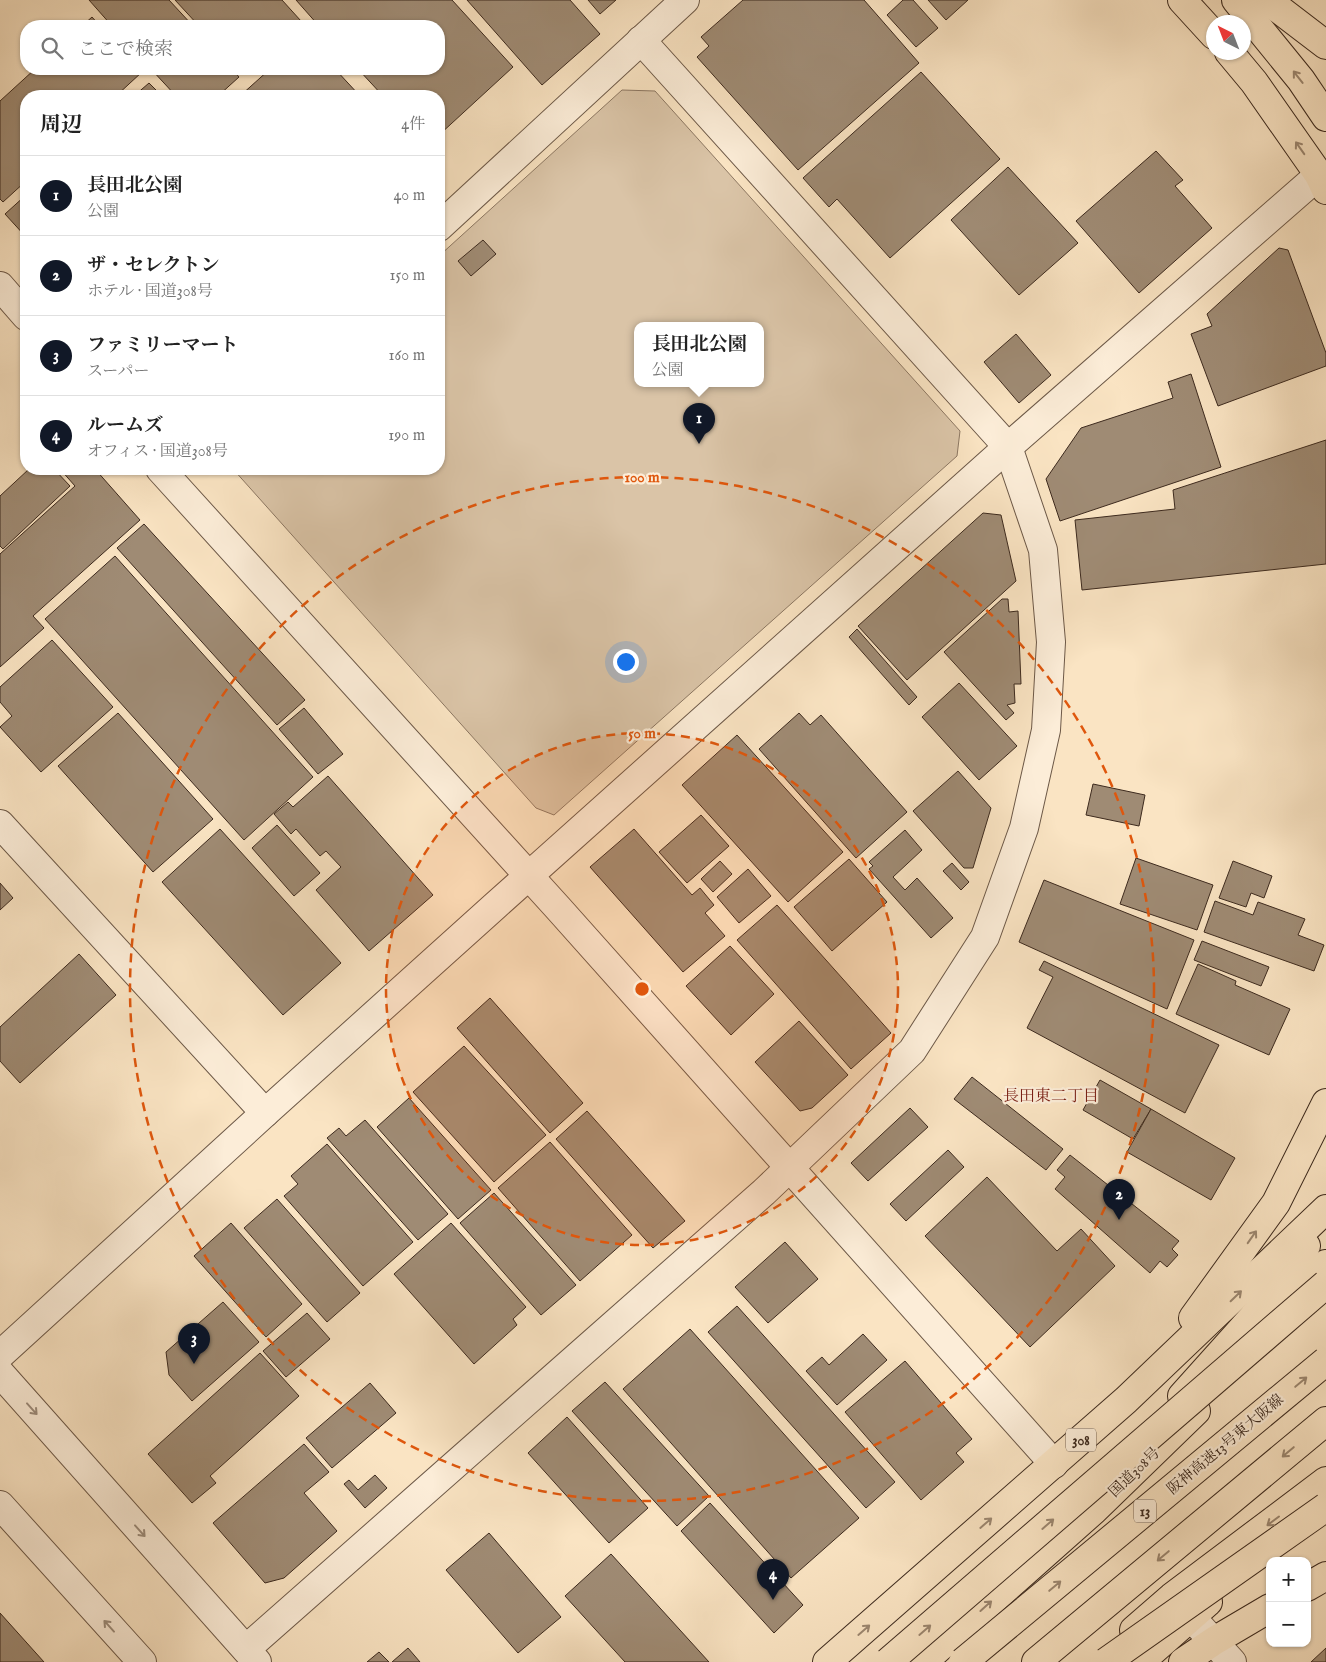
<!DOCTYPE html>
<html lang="ja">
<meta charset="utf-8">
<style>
body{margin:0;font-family:"IM FELL English","Noto Serif JP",serif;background:#f2f2f2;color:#222}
.controls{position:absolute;right:15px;bottom:15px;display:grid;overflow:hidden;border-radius:10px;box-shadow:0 1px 4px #0004}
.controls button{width:45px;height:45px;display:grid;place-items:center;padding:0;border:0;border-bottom:1px solid #e0e0e0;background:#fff;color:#222;font:25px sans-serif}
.compass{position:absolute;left:1206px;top:15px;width:45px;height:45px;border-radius:50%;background:#fff;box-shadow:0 1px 4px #0004;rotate:318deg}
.you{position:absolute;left:625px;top:661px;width:18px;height:18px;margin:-12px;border:4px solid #fff;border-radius:50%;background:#1a73e8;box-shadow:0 0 0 8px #1a73e833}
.badge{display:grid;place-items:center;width:32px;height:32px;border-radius:50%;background:#111827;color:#fff;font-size:16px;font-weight:700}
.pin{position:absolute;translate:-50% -41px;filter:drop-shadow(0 1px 2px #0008)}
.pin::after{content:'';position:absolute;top:26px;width:18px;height:15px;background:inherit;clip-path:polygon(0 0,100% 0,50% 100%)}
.popup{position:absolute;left:634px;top:322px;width:130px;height:65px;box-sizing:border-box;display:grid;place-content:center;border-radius:10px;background:#fff;filter:drop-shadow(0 1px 4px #0005);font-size:16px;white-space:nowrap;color:#767676}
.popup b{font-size:19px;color:#222}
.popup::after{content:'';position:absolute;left:50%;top:100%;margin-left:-10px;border:10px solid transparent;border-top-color:#fff}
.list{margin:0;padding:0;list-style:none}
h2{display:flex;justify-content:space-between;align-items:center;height:65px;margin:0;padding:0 20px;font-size:21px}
h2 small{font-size:16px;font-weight:400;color:#767676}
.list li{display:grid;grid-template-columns:32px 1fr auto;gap:15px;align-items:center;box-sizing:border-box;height:80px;padding:0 20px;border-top:1px solid #e0e0e0}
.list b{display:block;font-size:19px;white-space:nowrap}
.list p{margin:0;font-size:16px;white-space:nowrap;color:#767676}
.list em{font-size:16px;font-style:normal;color:#767676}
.icon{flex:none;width:28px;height:28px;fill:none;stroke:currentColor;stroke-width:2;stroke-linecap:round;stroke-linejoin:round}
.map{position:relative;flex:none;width:1326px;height:1662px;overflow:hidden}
.search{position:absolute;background:#fff;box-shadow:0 1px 4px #0004;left:20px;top:20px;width:425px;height:55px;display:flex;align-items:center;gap:12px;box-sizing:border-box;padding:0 18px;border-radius:20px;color:#767676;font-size:19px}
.panel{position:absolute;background:#fff;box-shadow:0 1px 4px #0004;left:20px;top:90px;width:425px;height:385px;border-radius:20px}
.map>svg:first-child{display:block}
</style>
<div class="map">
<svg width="1326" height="1662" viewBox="0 0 1326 1662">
<rect width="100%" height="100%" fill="#fae4c3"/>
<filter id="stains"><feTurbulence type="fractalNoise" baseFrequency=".004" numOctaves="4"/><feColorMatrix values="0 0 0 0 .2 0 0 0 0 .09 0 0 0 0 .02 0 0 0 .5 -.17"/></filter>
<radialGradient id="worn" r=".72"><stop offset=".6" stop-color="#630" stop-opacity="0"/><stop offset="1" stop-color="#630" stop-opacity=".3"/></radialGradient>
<path fill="#dac4a7" stroke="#8c7762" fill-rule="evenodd" d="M622,90L655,91L960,431L957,456L554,815L536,808L233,469H439V256ZM638,325H760V383H638Z"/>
<g fill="#9f8b74" stroke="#3d2a1e">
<path d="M89,0H169L193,26H112Z"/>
<path d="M175,0H282L301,21L296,26H199Z"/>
<path d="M296,0H452L513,67L439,135V96H383L358,69H439V26H319Z"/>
<path d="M467,0H570L600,34L542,85Z"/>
<path d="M588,0H616L600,14Z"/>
<path d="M743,0H864L919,63L798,170L697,57L709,46L701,37Z"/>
<path d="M903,0H913L938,28L916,47L887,15Z"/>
<path d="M928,0H968L946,20Z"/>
<path d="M92,17L100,26H82Z"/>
<path d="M35,69H139L142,72L116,96H26V181L3,202L0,199V101Z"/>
<path d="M151,69H232L239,77L218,96H176Z"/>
<path d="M270,69H335L360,96H240Z"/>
<path d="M921,72L1000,159L890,258L837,199L829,207L803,178Z"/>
<path d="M149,83L162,96H134Z"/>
<path d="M1156,151L1183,180L1175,186L1212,228L1139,293L1076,221Z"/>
<path d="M1008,167L1078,243L1019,295L951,220Z"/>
<path d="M26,195V237L5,214Z"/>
<path d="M483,240L496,254L471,276L458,261Z"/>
<path d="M1279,248L1288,250L1326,353V366L1218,406L1191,334L1212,326L1207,314Z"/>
<path d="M1016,334L1051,375L1019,403L984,362Z"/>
<path d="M1191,374L1221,467L1060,521L1046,479L1081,428L1173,398L1168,382Z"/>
<path d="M1326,440V564L1082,590L1075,520L1175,509L1173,490Z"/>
<path d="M29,469H54L70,486L3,549L0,546V496Z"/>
<path d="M60,469H95L140,520L33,616L44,628L0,667V554L75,486Z"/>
<path d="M983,513L1001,515L1016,581L907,680L858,626Z"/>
<path d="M144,524L305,700L277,725L117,548Z"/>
<path d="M115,556L313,777L244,840L45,619Z"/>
<path d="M1002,599H1008L1009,612L1018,611L1021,684H1014L1015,703L1007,705L1014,713L1006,720L944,652Z"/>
<path d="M857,629L917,697L909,705L849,637Z"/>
<path d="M52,640L113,707L41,772L0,727L12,716L0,702V687Z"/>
<path d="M959,683L1017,746L979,780L922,717Z"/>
<path d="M304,708L343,754L318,774L279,729Z"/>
<path d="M118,713L213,819L153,872L58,766Z"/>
<path d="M799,713L810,725L821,715L907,812L856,858L759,749Z"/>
<path d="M737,735L843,852L788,902L682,785Z"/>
<path d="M958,771L991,808L973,868H964L913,811Z"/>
<path d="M328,776L433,895L369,951L316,890L341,867L326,851L320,856L296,829L291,834L274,814L288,802L293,807Z"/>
<path d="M1093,784L1145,795L1139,826L1086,815Z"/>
<path d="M701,815L729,846L687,883L659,852Z"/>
<path d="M277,825L320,873L294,896L252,848Z"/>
<path d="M220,829L341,963L283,1015L162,882Z"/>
<path d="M634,829L692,895L700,888L714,905L705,913L725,936L683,972L590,867Z"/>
<path d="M905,830L922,850L893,877L905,890L917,878L953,918L931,938L869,869L873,866L869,862Z"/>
<path d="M1136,858L1213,885L1197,930L1120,904Z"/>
<path d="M849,859L887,902L832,951L794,907Z"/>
<path d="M720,861L732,874L713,892L701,879Z"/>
<path d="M1233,861L1272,876L1264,898L1251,893L1246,907L1219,898Z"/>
<path d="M952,863L969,882L961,890L943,871Z"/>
<path d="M748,869L771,896L739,923L717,897Z"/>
<path d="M1044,880L1194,940L1167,1009L1019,942Z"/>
<path d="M0,883L13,898L0,910Z"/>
<path d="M1215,901L1253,915L1258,902L1305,919L1298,935L1324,945L1314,971L1204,932Z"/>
<path d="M777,905L891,1033L851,1069L737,940Z"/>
<path d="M1202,941L1269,967L1261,986L1194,960Z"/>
<path d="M730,946L774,994L731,1035L686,986Z"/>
<path d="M79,954L116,995L20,1083L0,1061V1027Z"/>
<path d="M1044,961L1219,1045L1185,1113L1027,1028L1053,977L1039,970Z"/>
<path d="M1198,964L1236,981L1235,985L1290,1009L1269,1055L1176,1014Z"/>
<path d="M490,998L583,1103L550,1133L457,1028Z"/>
<path d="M799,1021L848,1075L812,1108L800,1111L755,1062Z"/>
<path d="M464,1046L546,1135L494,1182L413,1092Z"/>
<path d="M972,1077L1063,1149L1046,1170L954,1099Z"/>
<path d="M1100,1080L1151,1109L1133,1139L1083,1110Z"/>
<path d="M409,1098L491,1190L458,1219L377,1127Z"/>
<path d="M910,1108L928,1127L868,1181L851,1163Z"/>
<path d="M1151,1109L1235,1158L1211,1200L1127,1152Z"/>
<path d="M587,1111L685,1221L653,1248L556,1139Z"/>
<path d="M365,1120L448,1214L418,1240L327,1138L339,1128L346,1136Z"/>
<path d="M550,1142L632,1235L580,1281L498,1188Z"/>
<path d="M327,1144L413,1242L363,1286L284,1196L298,1184L291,1176Z"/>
<path d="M948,1150L964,1167L906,1221L890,1204Z"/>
<path d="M1070,1155L1179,1241L1172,1249L1178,1255L1167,1267L1160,1261L1150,1273L1055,1189L1065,1177L1057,1170Z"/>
<path d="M987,1177L1057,1251L1081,1229L1115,1266L1030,1347L925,1236Z"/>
<path d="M494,1193L576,1285L541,1315L460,1223Z"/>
<path d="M277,1199L360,1293L327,1322L244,1228Z"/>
<path d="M231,1223L302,1304L266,1337L194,1256Z"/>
<path d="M451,1223L526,1307L513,1319L517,1325L474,1364L394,1274Z"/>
<path d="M785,1242L818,1279L768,1323L735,1287Z"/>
<path d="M223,1302L259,1342L192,1401L169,1375L166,1352Z"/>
<path d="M737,1306L895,1482L866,1508L708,1332Z"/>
<path d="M307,1313L330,1339L286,1377L263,1351Z"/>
<path d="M690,1329L859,1518L791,1578L623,1389Z"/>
<path d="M863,1334L887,1360L837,1405L806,1371L822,1357L829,1365Z"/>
<path d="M260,1353L299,1396L210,1476L216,1483L192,1503L148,1454Z"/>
<path d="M905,1361L972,1439L956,1453L964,1462L921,1500L845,1412Z"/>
<path d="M605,1382L709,1496L677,1526L572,1411Z"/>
<path d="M370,1383L396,1413L332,1468L306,1438Z"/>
<path d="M567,1417L648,1508L609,1543L528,1453Z"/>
<path d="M304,1444L329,1472L304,1493L337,1531L284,1578L265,1583L213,1523Z"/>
<path d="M375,1475L387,1488L365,1508L344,1484L349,1480L358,1490Z"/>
<path d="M710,1503L803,1605L774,1633L681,1531Z"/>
<path d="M489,1533L561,1617L518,1653L446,1570Z"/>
<path d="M611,1554L709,1662H625L565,1596Z"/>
<path d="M0,1613L44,1662H0Z"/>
<path d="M408,1648L420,1662H392Z"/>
<path d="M1326,1648V1662H1311Z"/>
<path d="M379,1652L389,1662H367Z"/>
</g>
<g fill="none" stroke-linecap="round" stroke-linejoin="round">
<g stroke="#6c5847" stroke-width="30">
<g id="minor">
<path d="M439,227L685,0"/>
<path d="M0,286L26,316"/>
<path d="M160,469L558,908L1054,1464"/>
<path d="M0,824L265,1113"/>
<path d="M0,1355L265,1113L496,905L1008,447L1319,175"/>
<path d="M0,1373L257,1662"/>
<path d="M0,1505L142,1662"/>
<path d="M1191,1617L1232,1662"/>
<path d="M246,1649L764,1192L912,1051L985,937L1024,828L1046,730L1051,642L1043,550L1008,447L641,40"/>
</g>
</g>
<g stroke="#3d2a1e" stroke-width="30">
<g id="major">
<path d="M1267,0L1326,45"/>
<path d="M1307,1587L1326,1576"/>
<path d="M1183,1662L1214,1641L1270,1608"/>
</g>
</g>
<g stroke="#3d2a1e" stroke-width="30">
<g id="highway">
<path d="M1182,0L1214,35"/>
<path d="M1236,0L1301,80L1326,117"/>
<path d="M1229,52L1254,82L1319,175L1326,190"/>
<path d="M1295,1301L1326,1264"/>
<path d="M1193,1318L1276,1203L1326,1103"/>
<path d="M1182,1396L1261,1308L1306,1246"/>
<path d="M1134,1630L1172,1597L1326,1481"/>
<path d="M827,1662L1126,1400L1326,1209"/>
<path d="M923,1662L1094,1510L1196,1411"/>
<path d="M1036,1662L1326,1421"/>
<path d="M1140,1662L1208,1602"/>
</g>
</g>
<use href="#minor" stroke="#fcedd8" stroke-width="28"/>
<use href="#major" stroke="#fae4c3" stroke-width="28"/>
<use href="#highway" stroke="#fae4c3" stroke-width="28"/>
<g stroke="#3d2a1e" stroke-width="30" stroke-linecap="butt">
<g id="highway-bridge">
<path d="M888,1662L1326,1284"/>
<path d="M963,1662L1326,1361"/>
<path d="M1106,1662L1326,1507"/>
</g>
</g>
<use href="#highway-bridge" stroke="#fae4c3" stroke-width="28"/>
</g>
<defs><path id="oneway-shaft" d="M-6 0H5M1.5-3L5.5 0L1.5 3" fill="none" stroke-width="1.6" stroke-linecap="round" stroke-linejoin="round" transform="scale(1.25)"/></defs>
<g stroke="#9c8770">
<use href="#oneway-shaft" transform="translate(1298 77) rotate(-128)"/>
<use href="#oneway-shaft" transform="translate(1300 148) rotate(-125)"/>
<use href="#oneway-shaft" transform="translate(1252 1237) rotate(-55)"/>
<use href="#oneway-shaft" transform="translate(1236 1296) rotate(-44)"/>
<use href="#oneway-shaft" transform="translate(1301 1382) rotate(-40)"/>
<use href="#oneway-shaft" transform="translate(1288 1452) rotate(140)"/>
<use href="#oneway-shaft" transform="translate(1273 1521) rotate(143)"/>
<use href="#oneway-shaft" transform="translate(986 1523) rotate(-41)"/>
<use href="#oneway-shaft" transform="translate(1048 1524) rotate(-41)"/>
<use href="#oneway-shaft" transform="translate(1163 1556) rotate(140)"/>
<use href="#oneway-shaft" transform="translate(1055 1586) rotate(-40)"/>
<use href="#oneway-shaft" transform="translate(986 1606) rotate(-42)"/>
<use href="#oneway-shaft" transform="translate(864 1630) rotate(-41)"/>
<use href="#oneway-shaft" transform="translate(925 1630) rotate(-41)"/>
</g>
<g stroke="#9c8c7b">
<use href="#oneway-shaft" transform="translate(32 1409) rotate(48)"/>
<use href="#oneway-shaft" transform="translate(140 1531) rotate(48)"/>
<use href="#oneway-shaft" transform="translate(109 1626) rotate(-132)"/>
</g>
<circle cx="642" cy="989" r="256" fill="#df570d" fill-opacity=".12"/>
<g fill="none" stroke="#df570d" stroke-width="2.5" stroke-dasharray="9 6">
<circle cx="642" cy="989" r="256"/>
<circle cx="642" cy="989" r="512"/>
</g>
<g text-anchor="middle" stroke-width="4.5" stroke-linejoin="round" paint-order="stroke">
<g fill="#fcedd8" stroke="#766456" stroke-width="1">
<rect x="1066" y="1428.5" width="30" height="23" rx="4"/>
<rect x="1134" y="1499.5" width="22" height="23" rx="4"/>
</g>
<g font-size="14" font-weight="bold" fill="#3d2a1e">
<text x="1081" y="1445">308</text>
<text x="1145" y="1516">13</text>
</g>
<g font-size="15" fill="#3d2a1e" stroke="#fcedd8">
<text transform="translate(1225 1444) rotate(-40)" y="5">阪神高速13号東大阪線</text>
<text transform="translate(1134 1472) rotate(-44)" y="5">国道308号</text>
</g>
<g font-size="16" fill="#7a1f14" stroke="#fcedd8">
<text x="1051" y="1101">長田東二丁目</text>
</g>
</g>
<circle cx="642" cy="989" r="8" fill="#df570d" stroke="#fcedd8" stroke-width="2.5"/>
<g font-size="15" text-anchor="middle" font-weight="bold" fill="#df570d" stroke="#fcedd8" stroke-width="4.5" stroke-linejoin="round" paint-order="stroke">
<text x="642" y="482">100 m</text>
<text x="642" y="738">50 m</text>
</g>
<rect width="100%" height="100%" filter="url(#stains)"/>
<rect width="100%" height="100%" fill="url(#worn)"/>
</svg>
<div class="controls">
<button>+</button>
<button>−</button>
</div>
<svg class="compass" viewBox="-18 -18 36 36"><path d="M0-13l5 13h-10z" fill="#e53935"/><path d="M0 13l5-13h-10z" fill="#767676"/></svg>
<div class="you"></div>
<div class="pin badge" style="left:699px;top:444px">1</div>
<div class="popup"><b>長田北公園</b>公園</div>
<div class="pin badge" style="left:1119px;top:1220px">2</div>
<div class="pin badge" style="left:194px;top:1364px">3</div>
<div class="pin badge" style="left:773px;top:1600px">4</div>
<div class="search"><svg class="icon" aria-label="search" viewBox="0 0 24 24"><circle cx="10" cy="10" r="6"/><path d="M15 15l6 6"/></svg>ここで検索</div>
<section class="panel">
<h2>周辺<small>4件</small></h2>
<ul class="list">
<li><span class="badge">1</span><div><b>長田北公園</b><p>公園</p></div><em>40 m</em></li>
<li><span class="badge">2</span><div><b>ザ・セレクトン</b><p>ホテル · 国道308号</p></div><em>150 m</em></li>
<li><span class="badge">3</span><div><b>ファミリーマート</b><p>スーパー</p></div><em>160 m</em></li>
<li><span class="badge">4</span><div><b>ルームズ</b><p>オフィス · 国道308号</p></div><em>190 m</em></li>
</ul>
</section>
</div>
